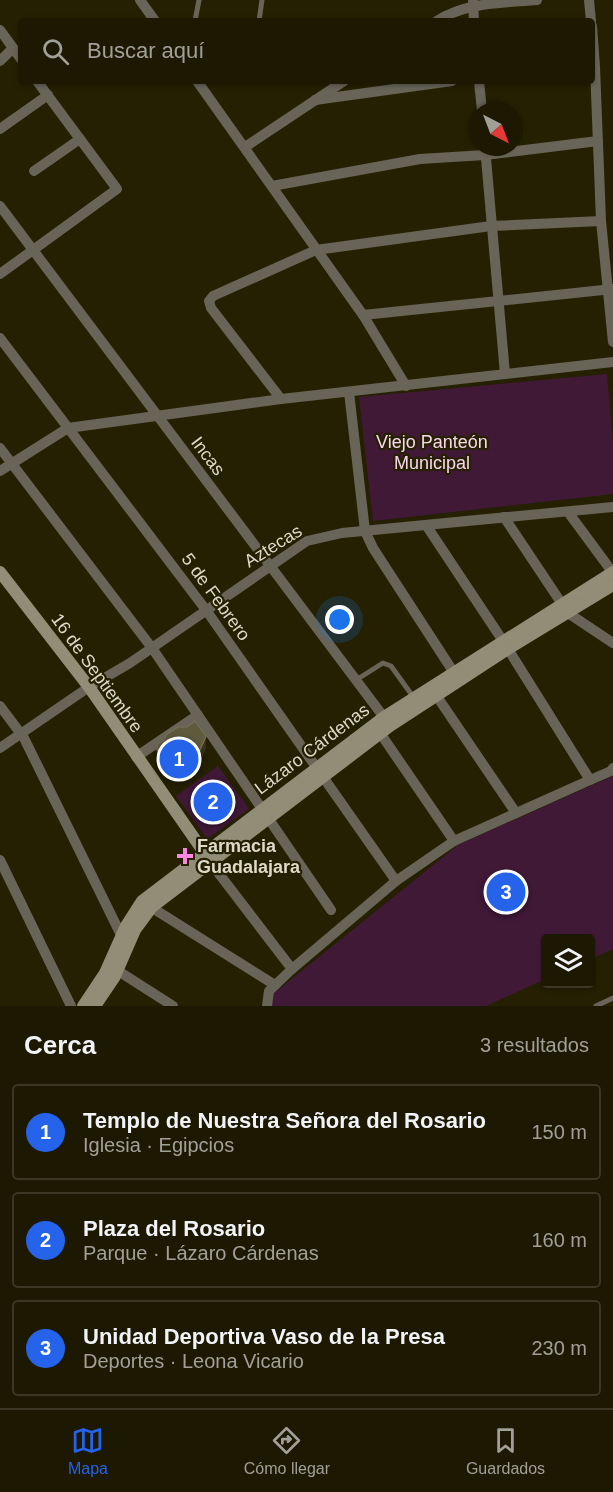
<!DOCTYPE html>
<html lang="es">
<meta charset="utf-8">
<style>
body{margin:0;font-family:Helvetica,sans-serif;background:#292511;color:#f1f3f6}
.controls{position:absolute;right:18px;bottom:18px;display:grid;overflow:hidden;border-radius:6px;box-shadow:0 2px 4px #0004}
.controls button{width:54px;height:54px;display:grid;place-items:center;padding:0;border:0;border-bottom:2px solid #3a3724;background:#1c1802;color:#f1f3f6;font:30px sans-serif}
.compass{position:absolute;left:469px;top:102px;width:54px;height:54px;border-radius:50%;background:#1c1802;box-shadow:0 2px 4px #0004;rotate:138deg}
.you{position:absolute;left:340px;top:620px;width:21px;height:21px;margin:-15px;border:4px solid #fff;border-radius:50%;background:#1a73e8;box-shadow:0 0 0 9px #1a73e833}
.badge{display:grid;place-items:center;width:39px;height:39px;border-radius:50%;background:#2563eb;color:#fff;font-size:20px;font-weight:700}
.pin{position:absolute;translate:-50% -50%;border:3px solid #fff;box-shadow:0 2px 6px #0006}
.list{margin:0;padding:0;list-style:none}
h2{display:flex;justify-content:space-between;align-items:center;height:78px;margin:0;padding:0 24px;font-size:26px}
h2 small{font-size:20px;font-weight:400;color:#a0a099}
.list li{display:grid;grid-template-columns:39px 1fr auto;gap:18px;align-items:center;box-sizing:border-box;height:96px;margin:0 12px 12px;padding:0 12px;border:2px solid #3a3724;border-radius:6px}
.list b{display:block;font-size:22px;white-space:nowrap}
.list p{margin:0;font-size:20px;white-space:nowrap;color:#a0a099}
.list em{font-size:20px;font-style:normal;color:#a0a099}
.icon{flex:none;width:33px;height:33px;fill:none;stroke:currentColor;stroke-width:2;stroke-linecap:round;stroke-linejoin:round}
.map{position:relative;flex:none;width:613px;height:1006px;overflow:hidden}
.search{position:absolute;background:#1c1802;box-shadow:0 2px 4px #0004;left:18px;right:18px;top:18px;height:66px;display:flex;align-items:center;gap:15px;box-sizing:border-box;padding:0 21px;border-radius:6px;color:#a0a099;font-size:22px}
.sheet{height:402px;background:#1c1802}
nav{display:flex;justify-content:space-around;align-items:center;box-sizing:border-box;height:84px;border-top:2px solid #3a3724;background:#1c1802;font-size:16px;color:#a0a099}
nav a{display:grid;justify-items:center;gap:3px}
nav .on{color:#2563eb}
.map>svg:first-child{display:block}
</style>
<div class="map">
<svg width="613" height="1006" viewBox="0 0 613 1006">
<rect width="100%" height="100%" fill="#252002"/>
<g fill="#401937">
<path d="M607,374L613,446V494L373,521L359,397Z"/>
<path d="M218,766L249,809L207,839L176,796Z"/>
<path d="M613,776V949L591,959L590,938H546L545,979L486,1006H271L273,994L458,845Z"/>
</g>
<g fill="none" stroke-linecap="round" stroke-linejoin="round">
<g stroke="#686558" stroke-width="5">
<path d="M195,21L199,0"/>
<path d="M259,21L262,0"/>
<path d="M356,680L383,663L391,666L414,698"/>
<path d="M596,1006L613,998"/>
</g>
<g stroke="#686558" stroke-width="10">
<path d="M140,0L155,21"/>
<path d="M473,0L474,21"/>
<path d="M589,0L591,21"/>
<path d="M437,21C466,2 504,3 537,0"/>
<path d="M592,26L595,67L601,221L613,342"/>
<path d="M0,30L21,59"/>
<path d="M0,61L13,48"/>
<path d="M197,81L363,315L406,386"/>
<path d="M479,81L482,111"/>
<path d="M315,100L452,81"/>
<path d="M0,129L48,95"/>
<path d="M245,147L344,81"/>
<path d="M485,147L505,374"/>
<path d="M34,171L80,139"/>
<path d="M272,186L420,159L485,155L598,141"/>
<path d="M0,206L389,724"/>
<path d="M0,274L117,189L37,81"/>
<path d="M363,315L613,289"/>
<path d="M0,338L206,610L396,881"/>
<path d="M349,392L365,531L373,548L458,679"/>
<path d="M281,399L211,308L209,301L213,296L316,250L491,226L601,221"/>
<path d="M0,448L152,648L331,910"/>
<path d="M0,471L68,428L281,399L613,362"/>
<path d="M568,512L613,573"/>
<path d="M504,517L568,613L613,643"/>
<path d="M426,525L503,641L590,780"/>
<path d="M436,695L516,813"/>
<path d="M0,706L24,738L124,941"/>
<path d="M376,727L454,841"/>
<path d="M0,748L89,687L130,663L307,541L342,533L613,507"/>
<path d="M136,757L198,715"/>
<path d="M0,860L71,1006"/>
<path d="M210,862L292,969"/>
<path d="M146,904L275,985"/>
<path d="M112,967L173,1006"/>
<path d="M267,1006L269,991L292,969L396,881L454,841L590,780L611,771L613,768"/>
</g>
<g stroke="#918d77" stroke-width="12">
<path d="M0,572L89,687L208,858"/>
<path d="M83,1006L105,973L126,926L142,901L384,717L613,572"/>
<path d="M95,1006L114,978L135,930L152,907L390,726L508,649L613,585"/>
</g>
</g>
<g fill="#504b2d">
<path d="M164,740L206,747L199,763L186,773L166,775L157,762L158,744Z"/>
<path d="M206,802H217L216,808L213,809L208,807L206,805Z"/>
</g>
<path fill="#383315" d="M206,736V747L199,763L186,773V762Z"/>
<g fill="#5f5a3e" stroke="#736e53" stroke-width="1.5">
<path d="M195,721L206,736L199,752L186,762L166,763L157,750L158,744L164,740L166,735L178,727H187Z"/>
<path d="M214,795L217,799L216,805L213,806L208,804L206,802L208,796Z"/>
</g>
<path fill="#fe85e0" stroke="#252002" stroke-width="2" d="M182 847h6v6h6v6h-6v6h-6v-6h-6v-6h6z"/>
<g text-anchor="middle" stroke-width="4.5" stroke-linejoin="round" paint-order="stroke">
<g font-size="18" fill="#f8d7ed" stroke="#252002">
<text x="432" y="448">Viejo Panteón<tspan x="432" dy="21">Municipal</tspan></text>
</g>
<g font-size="18" fill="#dddac9" stroke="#252002">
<text transform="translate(208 456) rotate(53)" y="6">Incas</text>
<text transform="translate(273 546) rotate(-32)" y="6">Aztecas</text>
<text transform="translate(216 597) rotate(54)" y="6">5 de Febrero</text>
<text transform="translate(97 673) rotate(54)" y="6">16 de Septiembre</text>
<text transform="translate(312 749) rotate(-37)" y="6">Lázaro Cárdenas</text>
</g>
<g font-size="18" font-weight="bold" fill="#dddac9" stroke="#252002" text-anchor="start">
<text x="197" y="852">Farmacia<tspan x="197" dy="21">Guadalajara</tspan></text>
</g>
</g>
</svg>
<div class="controls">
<button><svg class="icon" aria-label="layers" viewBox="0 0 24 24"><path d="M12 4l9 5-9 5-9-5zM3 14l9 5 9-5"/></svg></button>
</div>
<svg class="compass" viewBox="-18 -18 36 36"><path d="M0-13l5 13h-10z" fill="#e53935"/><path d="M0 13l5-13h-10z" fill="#a0a099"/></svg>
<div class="you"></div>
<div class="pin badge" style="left:179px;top:759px">1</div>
<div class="pin badge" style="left:213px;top:802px">2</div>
<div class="pin badge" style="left:506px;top:892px">3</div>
<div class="search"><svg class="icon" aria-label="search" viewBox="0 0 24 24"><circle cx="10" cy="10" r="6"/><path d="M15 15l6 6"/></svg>Buscar aquí</div>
</div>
<section class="sheet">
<h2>Cerca<small>3 resultados</small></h2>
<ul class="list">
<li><span class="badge">1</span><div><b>Templo de Nuestra Señora del Rosario</b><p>Iglesia · Egipcios</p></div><em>150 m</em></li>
<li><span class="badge">2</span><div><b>Plaza del Rosario</b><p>Parque · Lázaro Cárdenas</p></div><em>160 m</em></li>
<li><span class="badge">3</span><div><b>Unidad Deportiva Vaso de la Presa</b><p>Deportes · Leona Vicario</p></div><em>230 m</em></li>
</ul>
</section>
<nav>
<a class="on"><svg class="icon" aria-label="map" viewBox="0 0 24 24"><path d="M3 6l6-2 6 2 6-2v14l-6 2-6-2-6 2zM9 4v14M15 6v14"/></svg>Mapa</a>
<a><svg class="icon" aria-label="directions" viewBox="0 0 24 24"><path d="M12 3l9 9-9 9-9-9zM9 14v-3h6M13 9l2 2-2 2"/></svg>Cómo llegar</a>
<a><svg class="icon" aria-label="saved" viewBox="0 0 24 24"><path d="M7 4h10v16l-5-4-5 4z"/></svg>Guardados</a>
</nav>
